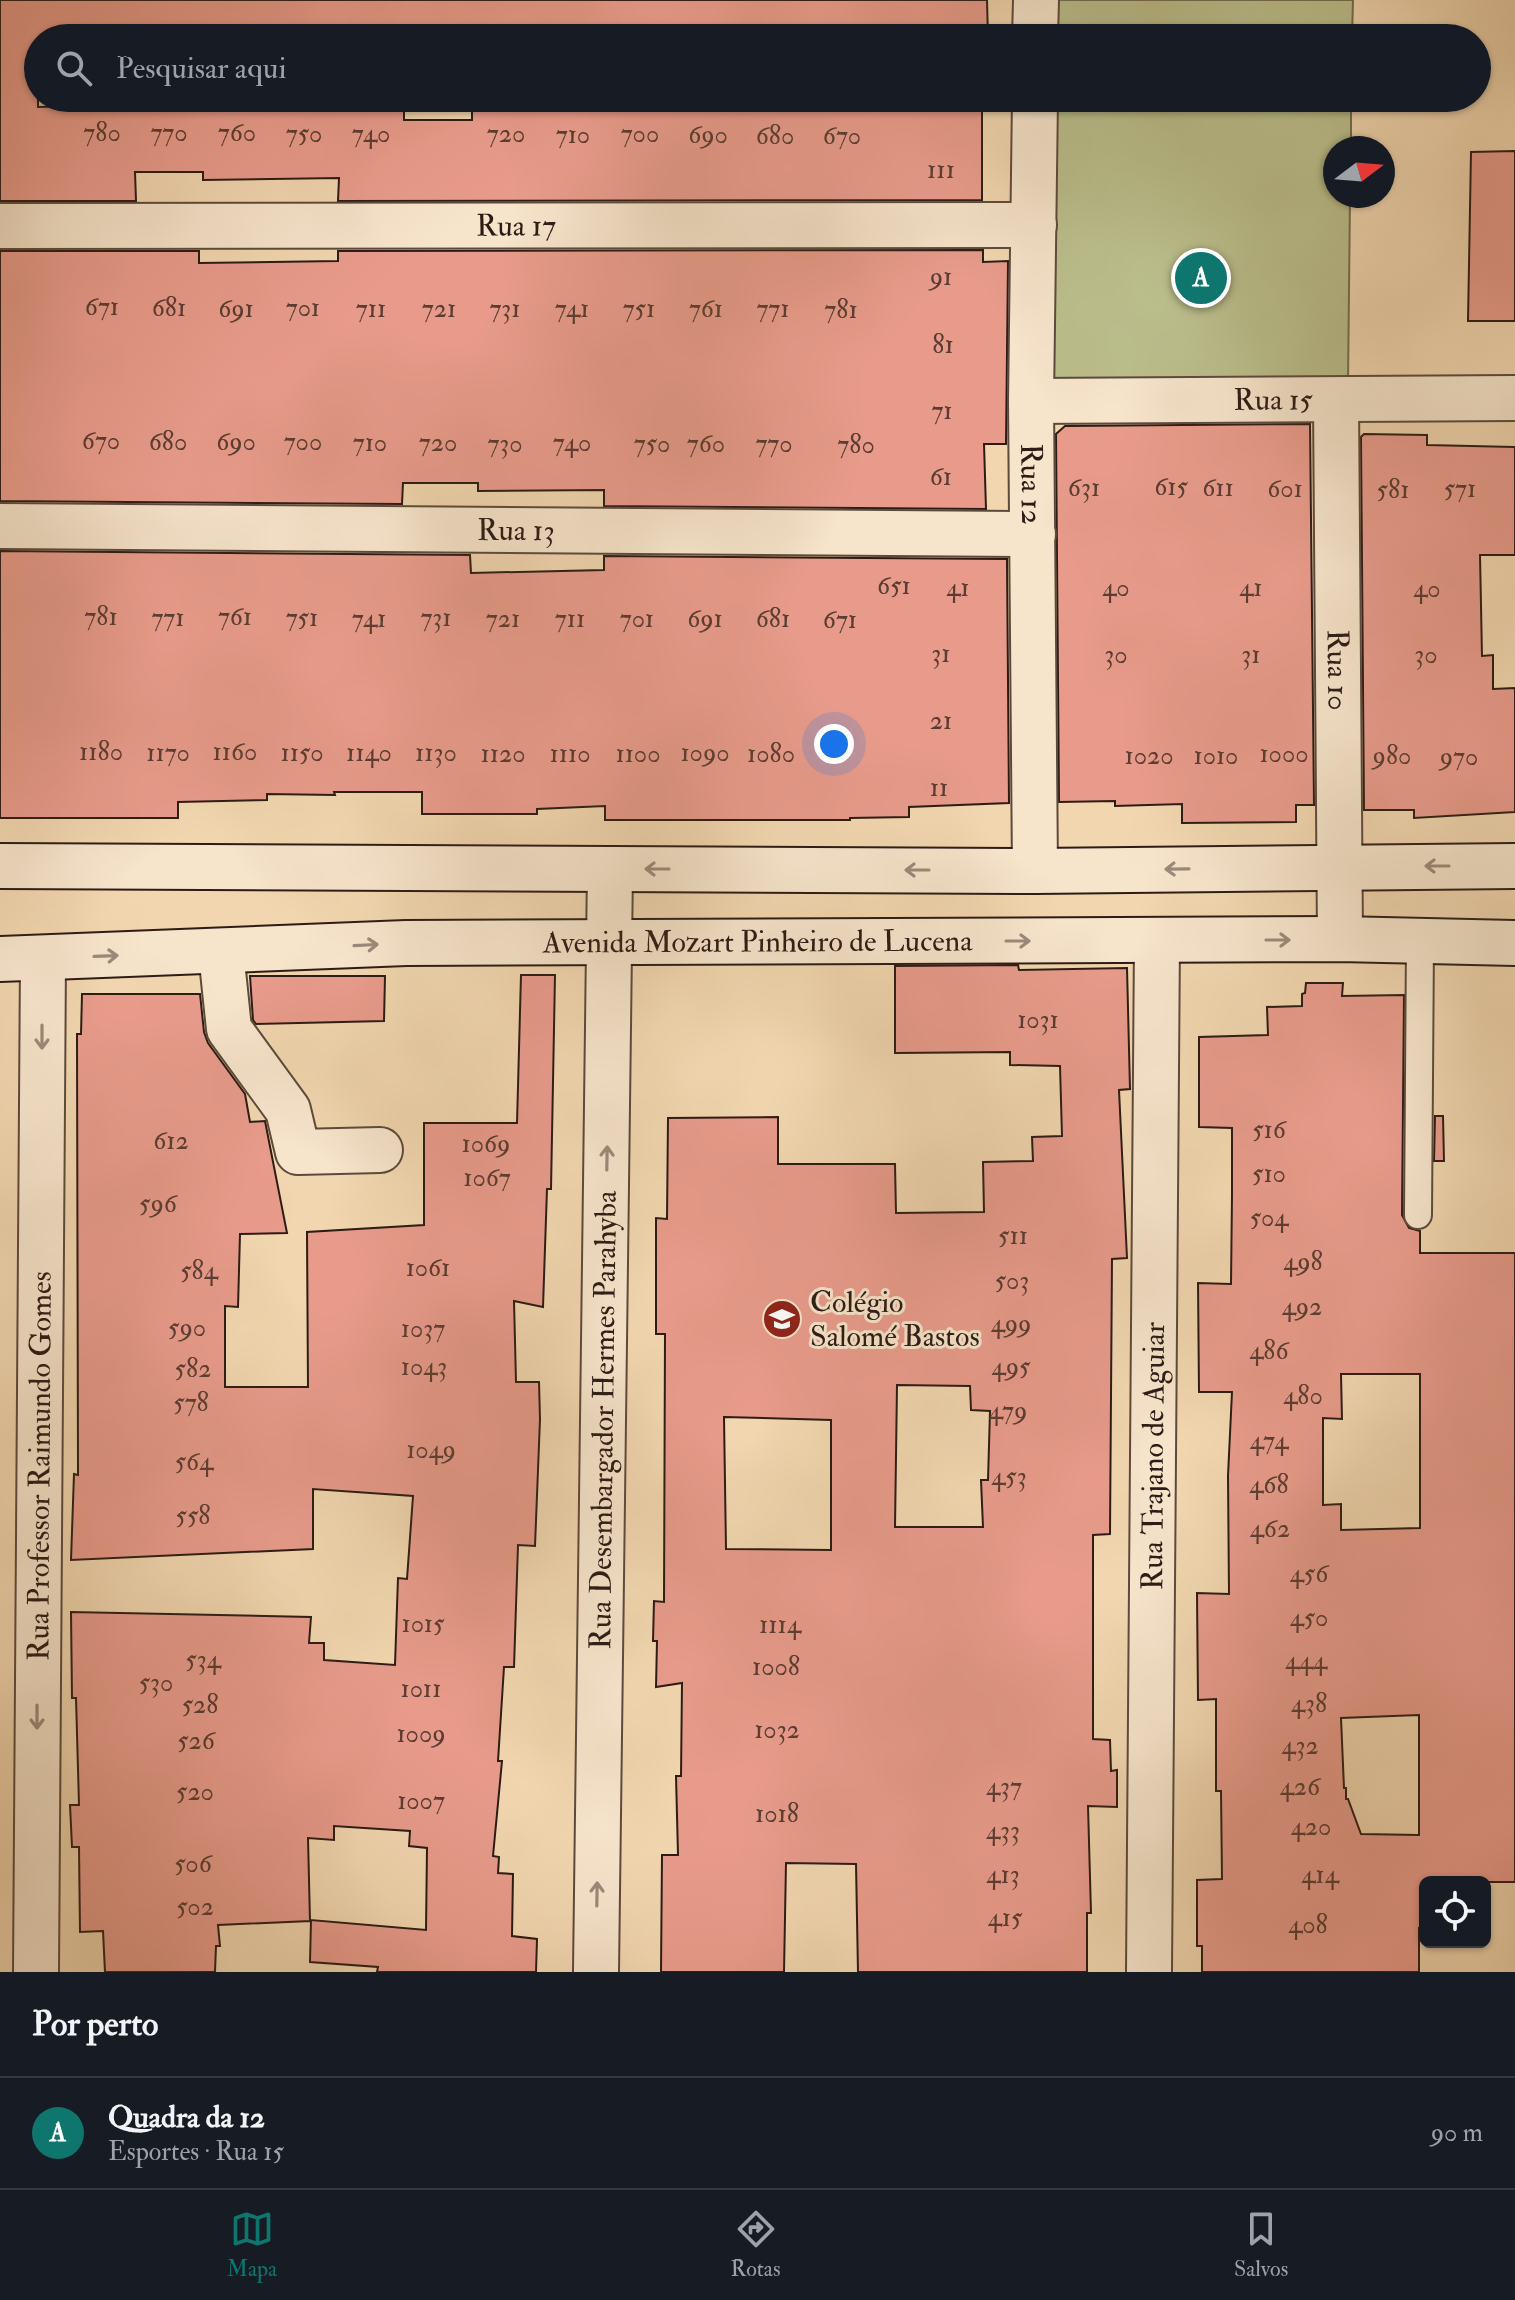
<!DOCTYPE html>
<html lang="pt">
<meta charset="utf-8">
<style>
body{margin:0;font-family:"IM FELL Double Pica",serif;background:#242831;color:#f1f3f6}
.controls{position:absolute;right:24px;bottom:24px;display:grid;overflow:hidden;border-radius:12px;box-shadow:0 2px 6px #0004}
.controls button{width:72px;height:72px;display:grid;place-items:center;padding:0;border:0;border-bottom:2px solid #363941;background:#171b24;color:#f1f3f6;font:40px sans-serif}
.compass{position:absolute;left:1323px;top:136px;width:72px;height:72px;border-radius:50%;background:#171b24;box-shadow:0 2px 6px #0004;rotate:74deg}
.you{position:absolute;left:834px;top:744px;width:28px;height:28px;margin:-20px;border:6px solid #fff;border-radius:50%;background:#1a73e8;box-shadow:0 0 0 12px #1a73e833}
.badge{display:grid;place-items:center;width:52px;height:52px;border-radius:50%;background:#0f766e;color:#fff;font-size:26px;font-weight:700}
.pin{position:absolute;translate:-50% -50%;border:4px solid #fff;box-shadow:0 2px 8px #0006}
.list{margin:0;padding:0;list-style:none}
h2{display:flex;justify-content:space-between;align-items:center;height:104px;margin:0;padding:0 32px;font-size:34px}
h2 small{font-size:26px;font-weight:400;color:#9ea1a6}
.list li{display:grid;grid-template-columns:52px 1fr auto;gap:24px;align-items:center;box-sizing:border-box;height:112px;padding:0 32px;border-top:2px solid #363941}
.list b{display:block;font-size:30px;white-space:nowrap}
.list p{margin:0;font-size:26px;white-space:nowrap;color:#9ea1a6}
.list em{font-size:26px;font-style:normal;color:#9ea1a6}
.icon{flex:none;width:44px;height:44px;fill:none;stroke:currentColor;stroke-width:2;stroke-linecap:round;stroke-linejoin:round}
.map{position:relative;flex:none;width:1515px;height:1972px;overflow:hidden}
.search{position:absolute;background:#171b24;box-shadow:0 2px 6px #0004;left:24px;right:24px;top:24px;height:88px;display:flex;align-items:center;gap:20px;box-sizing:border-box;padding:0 28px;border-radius:44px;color:#9ea1a6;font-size:30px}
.sheet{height:216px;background:#171b24}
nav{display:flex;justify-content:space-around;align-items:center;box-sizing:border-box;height:112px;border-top:2px solid #363941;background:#171b24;font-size:22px;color:#9ea1a6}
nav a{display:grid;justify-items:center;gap:4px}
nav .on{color:#0f766e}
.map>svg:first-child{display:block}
</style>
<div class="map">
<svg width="1515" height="1972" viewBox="0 0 1515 1972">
<rect width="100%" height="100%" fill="#f1d6af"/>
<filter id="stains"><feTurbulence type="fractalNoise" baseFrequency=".0025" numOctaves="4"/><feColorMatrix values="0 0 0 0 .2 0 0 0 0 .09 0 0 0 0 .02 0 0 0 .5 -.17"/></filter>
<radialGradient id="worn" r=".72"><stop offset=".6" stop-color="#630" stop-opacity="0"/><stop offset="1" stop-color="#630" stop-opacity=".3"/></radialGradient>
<g fill="#babe8b" stroke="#736d50" stroke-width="2">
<path d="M1056,0H1353L1352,38H1056Z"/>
<path d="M1055,98H1351V148H1335V196H1350L1348,384L1051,378Z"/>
</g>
<g fill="#e89b8b" stroke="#2c1c15" stroke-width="2" fill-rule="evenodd">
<path d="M0,0H987L988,38H38V107L117,105V98H404V120H472V98H982V200L338,201L339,178L203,180V172H135L136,201H0Z"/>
<path d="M1515,151V321H1468L1471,152Z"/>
<path d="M983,250V262L1008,261L1006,444H984L986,509L604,506V490L478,491V483H403L402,504L0,501V251H199V263L338,261V251Z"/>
<path d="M1310,424L1314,805H1296V822L1182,823V804L1115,806V801L1059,802L1056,434L1065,426Z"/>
<path d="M1364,434L1427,435V445L1515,447V555H1480L1482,656L1493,655V689L1515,688V812L1414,818V810H1364L1361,437Z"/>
<path d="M0,551L470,555L471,573L604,570V556L1007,559L1009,803L909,807V817L850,818V820H605V806L537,809V814H422V792H334L335,795L267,794V800L178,802V818H0Z"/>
<path d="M1018,965L1019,970L1127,968L1130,1089L1119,1090L1127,1258L1112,1259L1110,1534L1093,1535V1739L1110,1740L1111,1771L1117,1770V1807L1088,1806L1091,1913H1087V1972H858L856,1864L786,1863L784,1972H661L662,1855H678L676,1776H681L682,1683L656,1687L657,1641H653L654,1601L664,1602L665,1334H656V1218L667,1219L668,1118L778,1117V1164H895L896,1213L984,1212L983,1162L1033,1161L1032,1137L1062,1136L1060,1066L1010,1065V1052L895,1053V966ZM897,1385L970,1386L971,1410L990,1411L988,1480H981L983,1527H895ZM724,1417L831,1420V1550L726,1549Z"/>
<path d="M521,975H555L551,1189H547L543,1307L514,1301L516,1382H539L540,1419L535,1546L518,1545L514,1667H504L498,1761H502L493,1856L499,1857L498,1873L513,1874L512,1936L537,1939L536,1972H377L378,1967L310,1962L311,1920L426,1930L427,1848L409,1846L410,1831L334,1826V1840L308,1838L310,1921L218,1925L220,1946H216L215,1972H105L103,1931L80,1932L79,1847H72L70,1805H79L76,1698H72L71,1612L311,1617L309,1643H324V1660L395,1665L398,1578L407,1579L413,1496L313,1489V1549L71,1560L74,1474L78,1475L77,1034H81L82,994H200L204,1032L208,1043L245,1094L250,1122L265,1121L287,1233L240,1234L238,1307L225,1306V1387H308L307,1232L424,1225V1123H517Z"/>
<path d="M250,976H385L384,1021L256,1024L253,1020Z"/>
<path d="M1306,983H1343L1342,996L1404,995L1402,1215L1409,1228L1420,1231V1253H1515V1882H1425V1928H1419V1972H1202V1946H1197V1880L1222,1879L1221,1791H1216V1699L1198,1700L1197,1593L1229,1594L1228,1476L1232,1392H1199L1198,1283L1231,1284L1232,1195V1128L1199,1127V1037L1268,1035L1267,1007L1302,1006V994L1305,993ZM1341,1374H1420V1528L1341,1530V1504L1323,1505V1418L1342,1419ZM1419,1715V1835L1361,1834L1348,1799H1346V1788H1344L1341,1718Z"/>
<path d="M1435,1116H1443L1444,1161H1434Z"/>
</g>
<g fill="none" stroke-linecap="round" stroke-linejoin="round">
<g stroke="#5d4a3c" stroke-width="30">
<path id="lane" d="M1418,1215L1420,941"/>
</g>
<g stroke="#5d4a3c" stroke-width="48">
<g id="street">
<path d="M1035,38L1036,0"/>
<path id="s1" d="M1035,98L1031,401L1035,871"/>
<path id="s2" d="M0,226L1034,225"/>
<path id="s3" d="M1336,400L1340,939"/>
<path id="s4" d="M1031,401L1515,398"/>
<path id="s5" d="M0,526L1033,534"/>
<path d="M221,952L229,1029L288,1110L298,1152L380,1150"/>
<path id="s6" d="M36,1972L43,959"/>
<path id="s7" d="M596,1972L610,869"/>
<path id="s8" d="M1149,1972L1157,940"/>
</g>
</g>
<g stroke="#2c1c15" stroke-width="48">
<g id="secondary">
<path d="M0,866L1035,871L1515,866"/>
<path id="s9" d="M0,959L406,943L1340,939L1515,943"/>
</g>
</g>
<use href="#lane" stroke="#f6e4cb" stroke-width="26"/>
<use href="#street" stroke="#f6e4cb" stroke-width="44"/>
<use href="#secondary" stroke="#f6e4cb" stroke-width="44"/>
</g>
<defs><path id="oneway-shaft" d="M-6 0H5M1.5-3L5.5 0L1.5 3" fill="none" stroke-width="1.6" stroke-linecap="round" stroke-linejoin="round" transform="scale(2)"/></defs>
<g stroke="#9b8a79">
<use href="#oneway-shaft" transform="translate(1437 866) rotate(180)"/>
<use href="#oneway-shaft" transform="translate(657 869) rotate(-180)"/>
<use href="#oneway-shaft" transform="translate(1177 869) rotate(179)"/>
<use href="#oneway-shaft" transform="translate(917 870) rotate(-180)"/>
<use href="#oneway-shaft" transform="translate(1278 940)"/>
<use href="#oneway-shaft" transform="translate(1018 941)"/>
<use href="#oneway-shaft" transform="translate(366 945) rotate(-3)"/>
<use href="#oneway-shaft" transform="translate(106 956) rotate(-2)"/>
<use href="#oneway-shaft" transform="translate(42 1037) rotate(90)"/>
<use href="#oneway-shaft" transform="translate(607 1158) rotate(-89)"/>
<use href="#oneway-shaft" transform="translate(37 1717) rotate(90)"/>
<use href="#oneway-shaft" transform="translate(597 1894) rotate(-89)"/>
</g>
<defs>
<g id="school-disc" transform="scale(2)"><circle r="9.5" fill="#8f2418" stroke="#f6e4cb"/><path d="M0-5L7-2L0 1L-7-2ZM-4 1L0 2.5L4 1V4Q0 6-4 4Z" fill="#fff"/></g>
</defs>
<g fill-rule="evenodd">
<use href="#school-disc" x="782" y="1319"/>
</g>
<g text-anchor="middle" stroke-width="6" stroke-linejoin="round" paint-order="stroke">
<g font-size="26" fill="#5b3c32">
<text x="102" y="141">780</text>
<text x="169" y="141">770</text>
<text x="237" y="141">760</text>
<text x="304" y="142">750</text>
<text x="371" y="142">740</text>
<text x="506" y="142">720</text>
<text x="640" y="142">700</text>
<text x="573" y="143">710</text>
<text x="708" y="143">690</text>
<text x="775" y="144">680</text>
<text x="842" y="144">670</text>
<text x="941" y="178">111</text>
<text x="941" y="285">91</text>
<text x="102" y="315">671</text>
<text x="169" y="316">681</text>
<text x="303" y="316">701</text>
<text x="236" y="317">691</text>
<text x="371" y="317">711</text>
<text x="439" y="317">721</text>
<text x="505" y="317">731</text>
<text x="572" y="317">741</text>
<text x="639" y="317">751</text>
<text x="706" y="317">761</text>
<text x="773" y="317">771</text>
<text x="841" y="318">781</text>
<text x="943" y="353">81</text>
<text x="942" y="419">71</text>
<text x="101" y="449">670</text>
<text x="168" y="450">680</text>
<text x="236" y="450">690</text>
<text x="303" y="450">700</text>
<text x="370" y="451">710</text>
<text x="438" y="451">720</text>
<text x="572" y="451">740</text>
<text x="505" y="452">730</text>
<text x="652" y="452">750</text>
<text x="706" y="452">760</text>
<text x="774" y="452">770</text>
<text x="856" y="453">780</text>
<text x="941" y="485">61</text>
<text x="1171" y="495">615</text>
<text x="1084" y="496">631</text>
<text x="1218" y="496">611</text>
<text x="1285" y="497">601</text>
<text x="1460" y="497">571</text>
<text x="1393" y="498">581</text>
<text x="894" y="594">651</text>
<text x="958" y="596">41</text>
<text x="1116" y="596">40</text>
<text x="1251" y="596">41</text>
<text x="1427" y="597">40</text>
<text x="101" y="625">781</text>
<text x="235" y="625">761</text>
<text x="168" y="626">771</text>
<text x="302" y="626">751</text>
<text x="436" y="626">731</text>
<text x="369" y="627">741</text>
<text x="503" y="627">721</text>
<text x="570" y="627">711</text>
<text x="637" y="627">701</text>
<text x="705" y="627">691</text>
<text x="773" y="627">681</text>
<text x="840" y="628">671</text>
<text x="941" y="662">31</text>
<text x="1116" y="663">30</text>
<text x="1251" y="663">31</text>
<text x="1426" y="663">30</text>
<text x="941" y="729">21</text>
<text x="101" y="760">1180</text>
<text x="235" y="760">1160</text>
<text x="168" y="761">1170</text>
<text x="302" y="761">1150</text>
<text x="369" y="761">1140</text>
<text x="436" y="761">1130</text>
<text x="705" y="761">1090</text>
<text x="503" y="762">1120</text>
<text x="570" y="762">1110</text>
<text x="638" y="762">1100</text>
<text x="771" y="762">1080</text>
<text x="1284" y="762">1000</text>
<text x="1149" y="764">1020</text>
<text x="1216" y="764">1010</text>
<text x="1392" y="764">980</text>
<text x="1459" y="765">970</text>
<text x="939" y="796">11</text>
<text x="1038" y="1028">1031</text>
<text x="1269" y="1138">516</text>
<text x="171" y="1149">612</text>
<text x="486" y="1152">1069</text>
<text x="1269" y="1182">510</text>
<text x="487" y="1186">1067</text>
<text x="158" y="1212">596</text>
<text x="1269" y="1226">504</text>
<text x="1013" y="1244">511</text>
<text x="1303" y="1270">498</text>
<text x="428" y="1276">1061</text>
<text x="199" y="1279">584</text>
<text x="1012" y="1289">503</text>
<text x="1302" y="1315">492</text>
<text x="1011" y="1332">499</text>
<text x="187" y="1336">590</text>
<text x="423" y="1337">1037</text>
<text x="1269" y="1359">486</text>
<text x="424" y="1375">1043</text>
<text x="1011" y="1375">495</text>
<text x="193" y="1377">582</text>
<text x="1303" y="1404">480</text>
<text x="191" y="1411">578</text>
<text x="1008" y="1419">479</text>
<text x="1269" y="1449">474</text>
<text x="431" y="1458">1049</text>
<text x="194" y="1470">564</text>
<text x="1009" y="1485">453</text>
<text x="1269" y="1493">468</text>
<text x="193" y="1524">558</text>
<text x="1270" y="1537">462</text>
<text x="1309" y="1582">456</text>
<text x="1309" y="1626">450</text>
<text x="423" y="1632">1015</text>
<text x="780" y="1633">1114</text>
<text x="203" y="1668">534</text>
<text x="1306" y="1669">444</text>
<text x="776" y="1675">1008</text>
<text x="156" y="1691">530</text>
<text x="421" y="1697">1011</text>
<text x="1309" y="1712">438</text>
<text x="200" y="1713">528</text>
<text x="777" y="1738">1032</text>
<text x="421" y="1742">1009</text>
<text x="196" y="1749">526</text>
<text x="1300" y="1754">432</text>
<text x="1004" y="1795">437</text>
<text x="1300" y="1795">426</text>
<text x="195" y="1800">520</text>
<text x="421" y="1809">1007</text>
<text x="777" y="1822">1018</text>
<text x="1311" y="1835">420</text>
<text x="1003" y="1839">433</text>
<text x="193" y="1872">506</text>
<text x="1003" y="1883">413</text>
<text x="1320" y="1883">414</text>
<text x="195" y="1915">502</text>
<text x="1005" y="1926">415</text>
<text x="1308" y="1933">408</text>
</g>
<g font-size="30" fill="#2c1c15" stroke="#f6e4cb">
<text dy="10" stroke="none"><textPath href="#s2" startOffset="516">Rua 17</textPath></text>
<text dy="10" stroke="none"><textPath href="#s4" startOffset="242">Rua 15</textPath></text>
<text dy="10" stroke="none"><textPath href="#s1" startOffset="386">Rua 12</textPath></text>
<text dy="10" stroke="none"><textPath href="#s5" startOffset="516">Rua 13</textPath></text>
<text dy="10" stroke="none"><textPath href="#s3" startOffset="270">Rua 10</textPath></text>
<text dy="10" stroke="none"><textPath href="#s9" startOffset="758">Avenida Mozart Pinheiro de Lucena</textPath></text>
<text dy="10" stroke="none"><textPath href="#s7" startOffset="552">Rua Desembargador Hermes Parahyba</textPath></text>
<text dy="10" stroke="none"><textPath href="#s8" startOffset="516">Rua Trajano de Aguiar</textPath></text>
<text dy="10" stroke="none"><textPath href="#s6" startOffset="506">Rua Professor Raimundo Gomes</textPath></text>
</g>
<g font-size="30" fill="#2c1c15" stroke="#f6e4cb" text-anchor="start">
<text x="810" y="1312">Colégio<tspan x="810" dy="34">Salomé Bastos</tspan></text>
</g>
</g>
<rect width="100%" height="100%" filter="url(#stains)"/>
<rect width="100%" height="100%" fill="url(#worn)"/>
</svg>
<div class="controls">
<button><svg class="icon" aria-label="locate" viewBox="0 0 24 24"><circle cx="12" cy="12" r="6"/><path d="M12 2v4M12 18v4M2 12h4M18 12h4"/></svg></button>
</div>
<svg class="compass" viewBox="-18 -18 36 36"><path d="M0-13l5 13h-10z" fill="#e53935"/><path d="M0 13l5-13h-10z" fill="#9ea1a6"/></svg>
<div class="you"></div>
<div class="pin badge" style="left:1201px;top:278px">A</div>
<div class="search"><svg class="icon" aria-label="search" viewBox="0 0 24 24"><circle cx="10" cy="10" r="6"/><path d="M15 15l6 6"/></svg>Pesquisar aqui</div>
</div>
<section class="sheet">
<h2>Por perto<small></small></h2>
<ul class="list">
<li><span class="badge">A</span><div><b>Quadra da 12</b><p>Esportes · Rua 15</p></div><em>90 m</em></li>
</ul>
</section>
<nav>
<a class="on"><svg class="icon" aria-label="map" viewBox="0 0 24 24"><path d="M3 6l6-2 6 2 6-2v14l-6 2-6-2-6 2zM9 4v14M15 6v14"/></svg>Mapa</a>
<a><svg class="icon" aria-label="directions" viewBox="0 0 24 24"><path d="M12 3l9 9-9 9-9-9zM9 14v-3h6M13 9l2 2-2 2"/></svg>Rotas</a>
<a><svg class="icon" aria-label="saved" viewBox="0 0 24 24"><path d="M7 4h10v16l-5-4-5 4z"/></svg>Salvos</a>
</nav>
